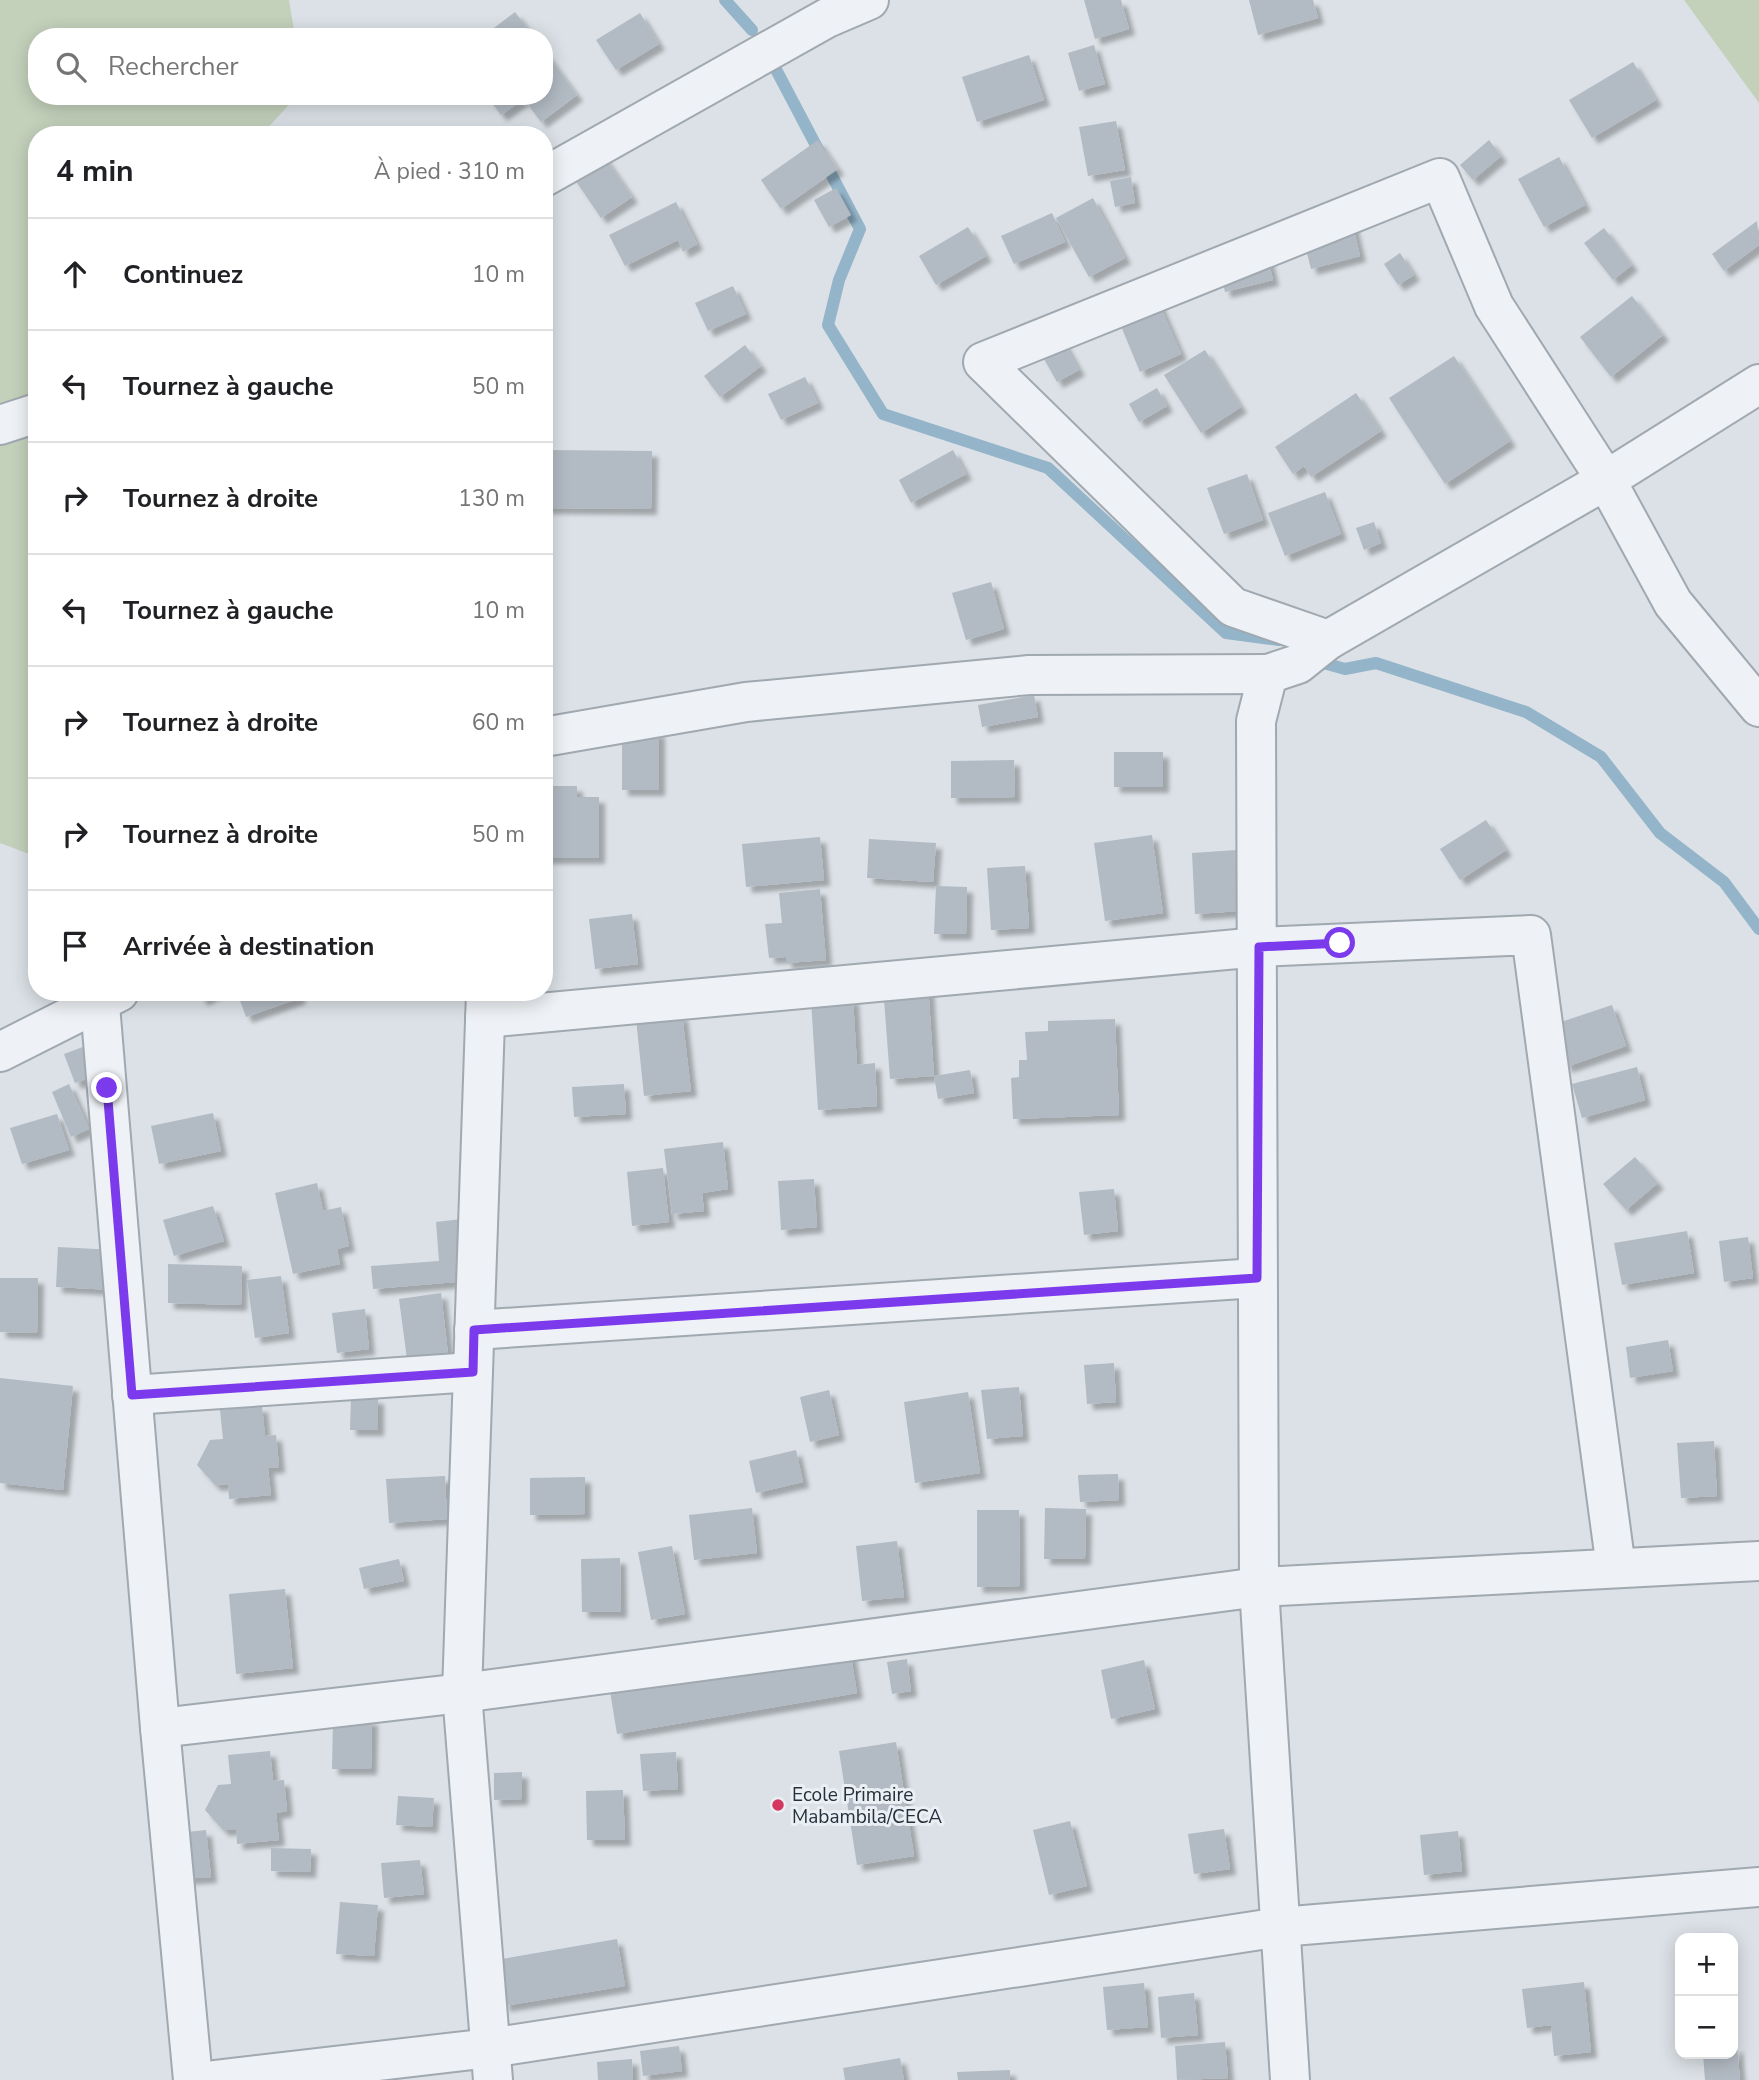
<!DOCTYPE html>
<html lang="fr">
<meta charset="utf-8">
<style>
body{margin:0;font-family:"Nunito Sans",sans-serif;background:#f2f2f2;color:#202124}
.controls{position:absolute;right:21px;bottom:21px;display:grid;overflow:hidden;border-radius:14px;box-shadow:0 4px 18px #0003}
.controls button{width:63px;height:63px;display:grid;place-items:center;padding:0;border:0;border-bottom:2px solid #e0e0e0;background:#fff;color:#202124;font:35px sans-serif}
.stop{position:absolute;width:21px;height:21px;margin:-16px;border:5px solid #7c3aed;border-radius:50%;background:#fff}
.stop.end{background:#7c3aed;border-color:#fff;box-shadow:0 2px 7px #0008}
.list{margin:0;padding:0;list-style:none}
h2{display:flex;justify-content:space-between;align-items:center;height:91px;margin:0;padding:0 28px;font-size:30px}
h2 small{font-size:23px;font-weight:400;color:#757577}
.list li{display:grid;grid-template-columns:46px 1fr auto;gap:21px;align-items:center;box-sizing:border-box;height:112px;padding:0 28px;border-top:2px solid #e0e0e0}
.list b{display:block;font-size:26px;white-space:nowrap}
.list em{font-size:23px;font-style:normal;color:#757577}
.icon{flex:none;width:38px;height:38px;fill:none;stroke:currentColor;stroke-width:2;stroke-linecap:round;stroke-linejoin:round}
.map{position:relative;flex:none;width:1759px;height:2080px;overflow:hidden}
.search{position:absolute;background:#fff;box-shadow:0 4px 18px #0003;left:28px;top:28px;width:525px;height:77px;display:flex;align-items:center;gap:18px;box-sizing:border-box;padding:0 24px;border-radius:28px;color:#757577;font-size:26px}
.panel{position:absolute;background:#fff;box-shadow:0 4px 18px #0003;left:28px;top:126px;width:525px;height:875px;border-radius:28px}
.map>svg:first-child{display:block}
</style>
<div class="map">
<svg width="1759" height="2080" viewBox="0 0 1759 2080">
<defs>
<filter id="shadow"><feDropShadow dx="6" dy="6" stdDeviation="2" flood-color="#0004"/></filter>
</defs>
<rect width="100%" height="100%" fill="#dbe1e6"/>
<g fill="#c3d1bb">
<path d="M0,0H289L295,37H37V96H297L261,135H37V857L0,843Z"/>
<path d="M1684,0H1759V103Z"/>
</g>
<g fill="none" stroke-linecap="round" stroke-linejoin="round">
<g stroke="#93b4c9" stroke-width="12">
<path d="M725,0L752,30"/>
<path d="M771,60L860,229L839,280L828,325L883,414L1048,468L1226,633L1279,640"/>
<path d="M1313,660L1345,669L1376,663L1526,712L1601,757L1660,833L1724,882L1759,929"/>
</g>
</g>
<g fill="#b2bac3" filter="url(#shadow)">
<path d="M1084,0H1121L1129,29L1095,39Z"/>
<path d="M1249,0H1313L1318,18L1258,35Z"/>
<path d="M515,12L534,37H482Z"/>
<path d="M640,13L659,44L616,70L596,40Z"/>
<path d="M1094,45L1105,84L1079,91L1068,53Z"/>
<path d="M544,51L577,95L541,122L524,99L501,115L487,96H544Z"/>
<path d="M1029,55L1044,100L977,122L962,77Z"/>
<path d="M1633,62L1656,100L1592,138L1569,100Z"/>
<path d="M1116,121L1125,170L1088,176L1079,127Z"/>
<path d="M818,140L838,169L781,209L761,180Z"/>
<path d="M1489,140L1501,156L1473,180L1460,165Z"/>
<path d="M596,145L632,197L601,218L565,165Z"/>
<path d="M1559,157L1585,205L1544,227L1518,179Z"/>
<path d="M1131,177L1135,203L1115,207L1110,181Z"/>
<path d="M836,188L851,215L829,227L814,200Z"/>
<path d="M1093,198L1125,258L1089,277L1056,218Z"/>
<path d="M676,202L697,244L683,252L678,240L625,266L609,235Z"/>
<path d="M1052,213L1065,242L1014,264L1001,236Z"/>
<path d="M1351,218L1360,256L1311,269L1301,230Z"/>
<path d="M1757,221L1759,245L1724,271L1712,254Z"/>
<path d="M968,227L986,256L936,285L919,256Z"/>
<path d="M1604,228L1632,265L1613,280L1584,243Z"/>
<path d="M1265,246L1273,280L1225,292L1217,258Z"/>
<path d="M1400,253L1414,275L1398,285L1384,264Z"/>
<path d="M733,286L746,314L708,331L695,303Z"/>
<path d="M1632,296L1663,335L1611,377L1580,337Z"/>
<path d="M1156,297L1181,354L1140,372L1116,314Z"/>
<path d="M1061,338L1079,370L1057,382L1039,350Z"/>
<path d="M745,345L761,366L720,397L704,376Z"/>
<path d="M1205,350L1241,407L1201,433L1164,375Z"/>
<path d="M1454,356L1510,441L1445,484L1389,398Z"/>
<path d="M805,377L818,403L781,420L768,394Z"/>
<path d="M1157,388L1167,406L1139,422L1129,404Z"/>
<path d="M1356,393L1381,431L1311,477L1304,466L1293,474L1275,447Z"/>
<path d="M544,450L652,451L651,509L544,508Z"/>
<path d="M953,450L966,474L911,503L899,480Z"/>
<path d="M1247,474L1263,520L1224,534L1207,488Z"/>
<path d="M1325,492L1341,534L1285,556L1268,513Z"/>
<path d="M1374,522L1381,543L1364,550L1356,528Z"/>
<path d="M991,582L1004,629L966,640L952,593Z"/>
<path d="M1034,695L1038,717L982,727L978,705Z"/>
<rect x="622" y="731" width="37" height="59"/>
<rect x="1114" y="752" width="49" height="35"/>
<path d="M1014,760L1015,797L951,798V761Z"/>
<path d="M544,786H577V797H599V858H544Z"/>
<path d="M1486,820L1506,850L1460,880L1440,849Z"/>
<path d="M1152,835L1163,913L1105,921L1094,843Z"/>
<path d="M820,837L824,880L746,887L742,844Z"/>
<path d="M869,839L936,843L933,882L867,878Z"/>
<path d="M1237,850L1240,911L1195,914L1192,853Z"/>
<path d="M1025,866L1029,928L991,930L987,868Z"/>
<path d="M936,886L967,887L966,934H934Z"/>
<path d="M820,889L826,960L786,963V957L769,958L765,924L782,923L779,893Z"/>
<path d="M632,914L638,964L595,969L589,919Z"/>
<path d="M928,984L934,1076L970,1070L974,1093L938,1099L934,1076L890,1079L883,986Z"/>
<path d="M198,992H217L202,1000Z"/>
<path d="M237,992H298L300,998L246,1017Z"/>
<path d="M853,998L857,1065L875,1063L877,1106L818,1110L811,1000Z"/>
<path d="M1612,1005L1626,1046L1566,1067L1552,1025Z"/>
<path d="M682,1014L691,1091L644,1096L636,1019Z"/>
<path d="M1115,1019L1119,1115L1013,1119L1011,1078L1019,1077V1060H1027L1025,1032L1048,1031V1021Z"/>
<path d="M88,1045L98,1075L75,1083L64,1054Z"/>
<path d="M1637,1067L1645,1100L1582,1118L1572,1084Z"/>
<path d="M69,1084L89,1129L71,1137L52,1092Z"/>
<path d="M624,1084L626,1114L574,1117L572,1087Z"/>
<path d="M213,1113L221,1151L159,1164L151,1126Z"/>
<path d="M57,1114L69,1150L22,1164L10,1128Z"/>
<path d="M723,1142L728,1189L702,1193L704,1211L672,1214L664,1149Z"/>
<path d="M1635,1157L1658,1183L1626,1210L1603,1184Z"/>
<path d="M663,1168L669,1222L632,1226L627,1172Z"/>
<path d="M814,1179L817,1227L781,1230L778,1181Z"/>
<path d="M317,1183L323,1211L341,1207L349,1246L337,1249L340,1264L293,1274L275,1193Z"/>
<path d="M1114,1189L1118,1231L1084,1235L1079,1192Z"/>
<path d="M213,1206L224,1241L174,1256L163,1220Z"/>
<path d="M462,1219L468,1281L373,1289L371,1266L439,1261L436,1222Z"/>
<path d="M1687,1231L1694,1273L1622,1285L1614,1243Z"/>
<path d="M1748,1237L1753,1278L1724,1282L1719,1241Z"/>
<path d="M58,1247L115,1250L113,1290L56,1287Z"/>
<path d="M168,1264L242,1266L241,1305L168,1303Z"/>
<path d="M281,1276L289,1333L255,1338L247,1280Z"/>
<path d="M0,1278H38L37,1333L0,1332Z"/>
<path d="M441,1293L448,1354L407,1359L399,1299Z"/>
<path d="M365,1309L369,1349L337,1353L332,1313Z"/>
<path d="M1668,1340L1673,1371L1630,1378L1626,1347Z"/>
<path d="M1114,1363L1116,1402L1087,1404L1084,1365Z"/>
<path d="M0,1378L73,1386L63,1490L0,1483Z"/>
<path d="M1019,1387L1023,1436L987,1439L981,1390Z"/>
<path d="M829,1390L839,1435L810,1442L800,1397Z"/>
<path d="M968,1392L980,1473L915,1483L904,1402Z"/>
<path d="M351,1397L378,1398V1430H350Z"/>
<path d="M262,1406L265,1436L276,1435L279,1467L268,1468L271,1495L229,1499L228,1484L215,1485L197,1465L210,1440L223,1439L220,1410Z"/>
<path d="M1714,1441L1717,1496L1681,1498L1677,1443Z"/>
<path d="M796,1450L803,1482L756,1493L749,1461Z"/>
<path d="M1118,1474L1119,1500L1080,1502L1078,1475Z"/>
<path d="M445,1476L447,1519L389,1523L386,1479Z"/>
<path d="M585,1477V1514L530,1515V1478Z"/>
<path d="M752,1508L757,1553L694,1560L689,1515Z"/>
<path d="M1045,1508L1086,1509L1085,1559H1044Z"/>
<path d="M977,1510H1019L1020,1586L977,1587Z"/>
<path d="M897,1541L904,1597L862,1601L856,1546Z"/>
<path d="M672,1546L685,1614L651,1620L638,1552Z"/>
<path d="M620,1558L621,1612H582L581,1559Z"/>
<path d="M399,1559L404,1581L364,1589L359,1568Z"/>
<path d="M285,1589L293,1668L236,1674L229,1594Z"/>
<path d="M850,1650L857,1693L617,1734L610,1691Z"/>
<path d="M907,1659L911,1691L892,1694L887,1662Z"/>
<path d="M1144,1660L1155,1709L1111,1719L1101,1670Z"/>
<path d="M333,1718L372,1719L371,1769H332Z"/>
<path d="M896,1742L914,1856L857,1865L839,1751Z"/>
<path d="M270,1751L273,1781L284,1780L287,1811L276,1813L279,1840L237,1844L236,1829L223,1830L205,1810L218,1785L231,1784L228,1755Z"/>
<path d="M676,1752L678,1789L643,1791L640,1754Z"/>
<path d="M522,1772V1799L494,1800V1773Z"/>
<path d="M623,1790L625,1840H587L586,1791Z"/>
<path d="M398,1796L434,1798L432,1827L396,1825Z"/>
<path d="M1070,1821L1087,1886L1049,1895L1033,1830Z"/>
<path d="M1224,1829L1230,1869L1194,1874L1188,1834Z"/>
<path d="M206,1830L211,1877L181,1879L177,1833Z"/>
<path d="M1458,1831L1462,1871L1424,1875L1420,1835Z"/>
<path d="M271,1848L311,1849L310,1872L271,1871Z"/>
<path d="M420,1860L424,1894L384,1898L381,1863Z"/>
<path d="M340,1902L378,1905L374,1956L336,1954Z"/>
<path d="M617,1939L625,1986L504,2006L496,1960Z"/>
<path d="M1584,1982L1591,2052L1554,2056L1551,2025L1527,2028L1522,1989Z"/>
<path d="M1144,1983L1148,2027L1107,2030L1103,1987Z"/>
<path d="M1194,1993L1198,2035L1161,2038L1158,1997Z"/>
<path d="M1225,2042L1228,2078L1177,2080L1175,2046Z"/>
<path d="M679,2046L682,2071L643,2076L640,2051Z"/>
<path d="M1733,2047H1737L1740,2080H1705L1703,2054H1733Z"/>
<path d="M900,2058L904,2080H845L843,2068Z"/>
<path d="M632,2059L633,2080H598L597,2062Z"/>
<path d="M1010,2070V2080H958L957,2072Z"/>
</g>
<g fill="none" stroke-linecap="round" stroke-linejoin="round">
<g stroke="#a0a8b0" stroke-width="42">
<g id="minor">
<path d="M544,177L827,18L869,0"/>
<path d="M0,425L37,413"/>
<path d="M1328,640L1233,607L983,362L1440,178L1494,306L1606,480L1673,603L1759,707"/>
<path d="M544,737L746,702L1029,675L1268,674"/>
<path d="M486,992L462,1693L493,2080"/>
<path d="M100,1005L160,1728L193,2080"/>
<path d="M485,1018L1259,947L1531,935L1616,1568"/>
<path d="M0,1052L119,992"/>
<path d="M474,1330L1257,1278"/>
<path d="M132,1395L473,1372"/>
<path d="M160,1728L462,1693L1259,1587L1759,1561"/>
<path d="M214,2080L490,2048L1280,1927L1759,1887"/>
<path d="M1290,2080L1259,1587L1256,721L1268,674L1298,664L1328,640L1606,480L1759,384"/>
</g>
</g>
<use href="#minor" stroke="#eef1f5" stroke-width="38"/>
</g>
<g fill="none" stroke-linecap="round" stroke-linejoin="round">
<path stroke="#7c3aed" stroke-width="9" d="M107,1088L132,1395L473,1372L474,1330L1257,1278L1259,947L1340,943"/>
</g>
<circle fill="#d53761" stroke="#eaeff4" stroke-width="2.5" cx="778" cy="1805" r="7"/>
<g text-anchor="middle" stroke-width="6" stroke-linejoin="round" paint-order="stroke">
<g font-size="19" fill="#24303d" stroke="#eaeff4" text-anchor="start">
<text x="792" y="1801">Ecole Primaire<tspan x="792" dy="22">Mabambila/CECA</tspan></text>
</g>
</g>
</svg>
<div class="controls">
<button>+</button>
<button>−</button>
</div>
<div class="stop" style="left:1340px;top:943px"></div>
<div class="stop end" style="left:107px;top:1088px"></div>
<div class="search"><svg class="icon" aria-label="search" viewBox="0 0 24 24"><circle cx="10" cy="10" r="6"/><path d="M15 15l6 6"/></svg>Rechercher</div>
<section class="panel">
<h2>4 min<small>À pied · 310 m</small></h2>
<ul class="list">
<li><svg class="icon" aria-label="ahead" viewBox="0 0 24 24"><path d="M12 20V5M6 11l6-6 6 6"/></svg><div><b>Continuez</b></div><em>10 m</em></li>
<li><svg class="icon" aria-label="left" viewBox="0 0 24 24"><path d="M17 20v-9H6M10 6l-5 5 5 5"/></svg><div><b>Tournez à gauche</b></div><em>50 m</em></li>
<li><svg class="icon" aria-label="right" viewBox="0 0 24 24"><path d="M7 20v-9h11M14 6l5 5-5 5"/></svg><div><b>Tournez à droite</b></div><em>130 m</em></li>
<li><svg class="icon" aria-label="left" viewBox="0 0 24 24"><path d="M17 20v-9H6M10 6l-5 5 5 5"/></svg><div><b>Tournez à gauche</b></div><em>10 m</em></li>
<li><svg class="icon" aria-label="right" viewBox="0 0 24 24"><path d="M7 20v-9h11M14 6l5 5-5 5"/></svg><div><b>Tournez à droite</b></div><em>60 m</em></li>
<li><svg class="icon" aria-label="right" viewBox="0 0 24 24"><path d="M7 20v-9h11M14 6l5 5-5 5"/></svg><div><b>Tournez à droite</b></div><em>50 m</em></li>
<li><svg class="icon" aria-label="arrive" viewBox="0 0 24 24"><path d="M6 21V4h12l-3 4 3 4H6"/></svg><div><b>Arrivée à destination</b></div></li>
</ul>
</section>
</div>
